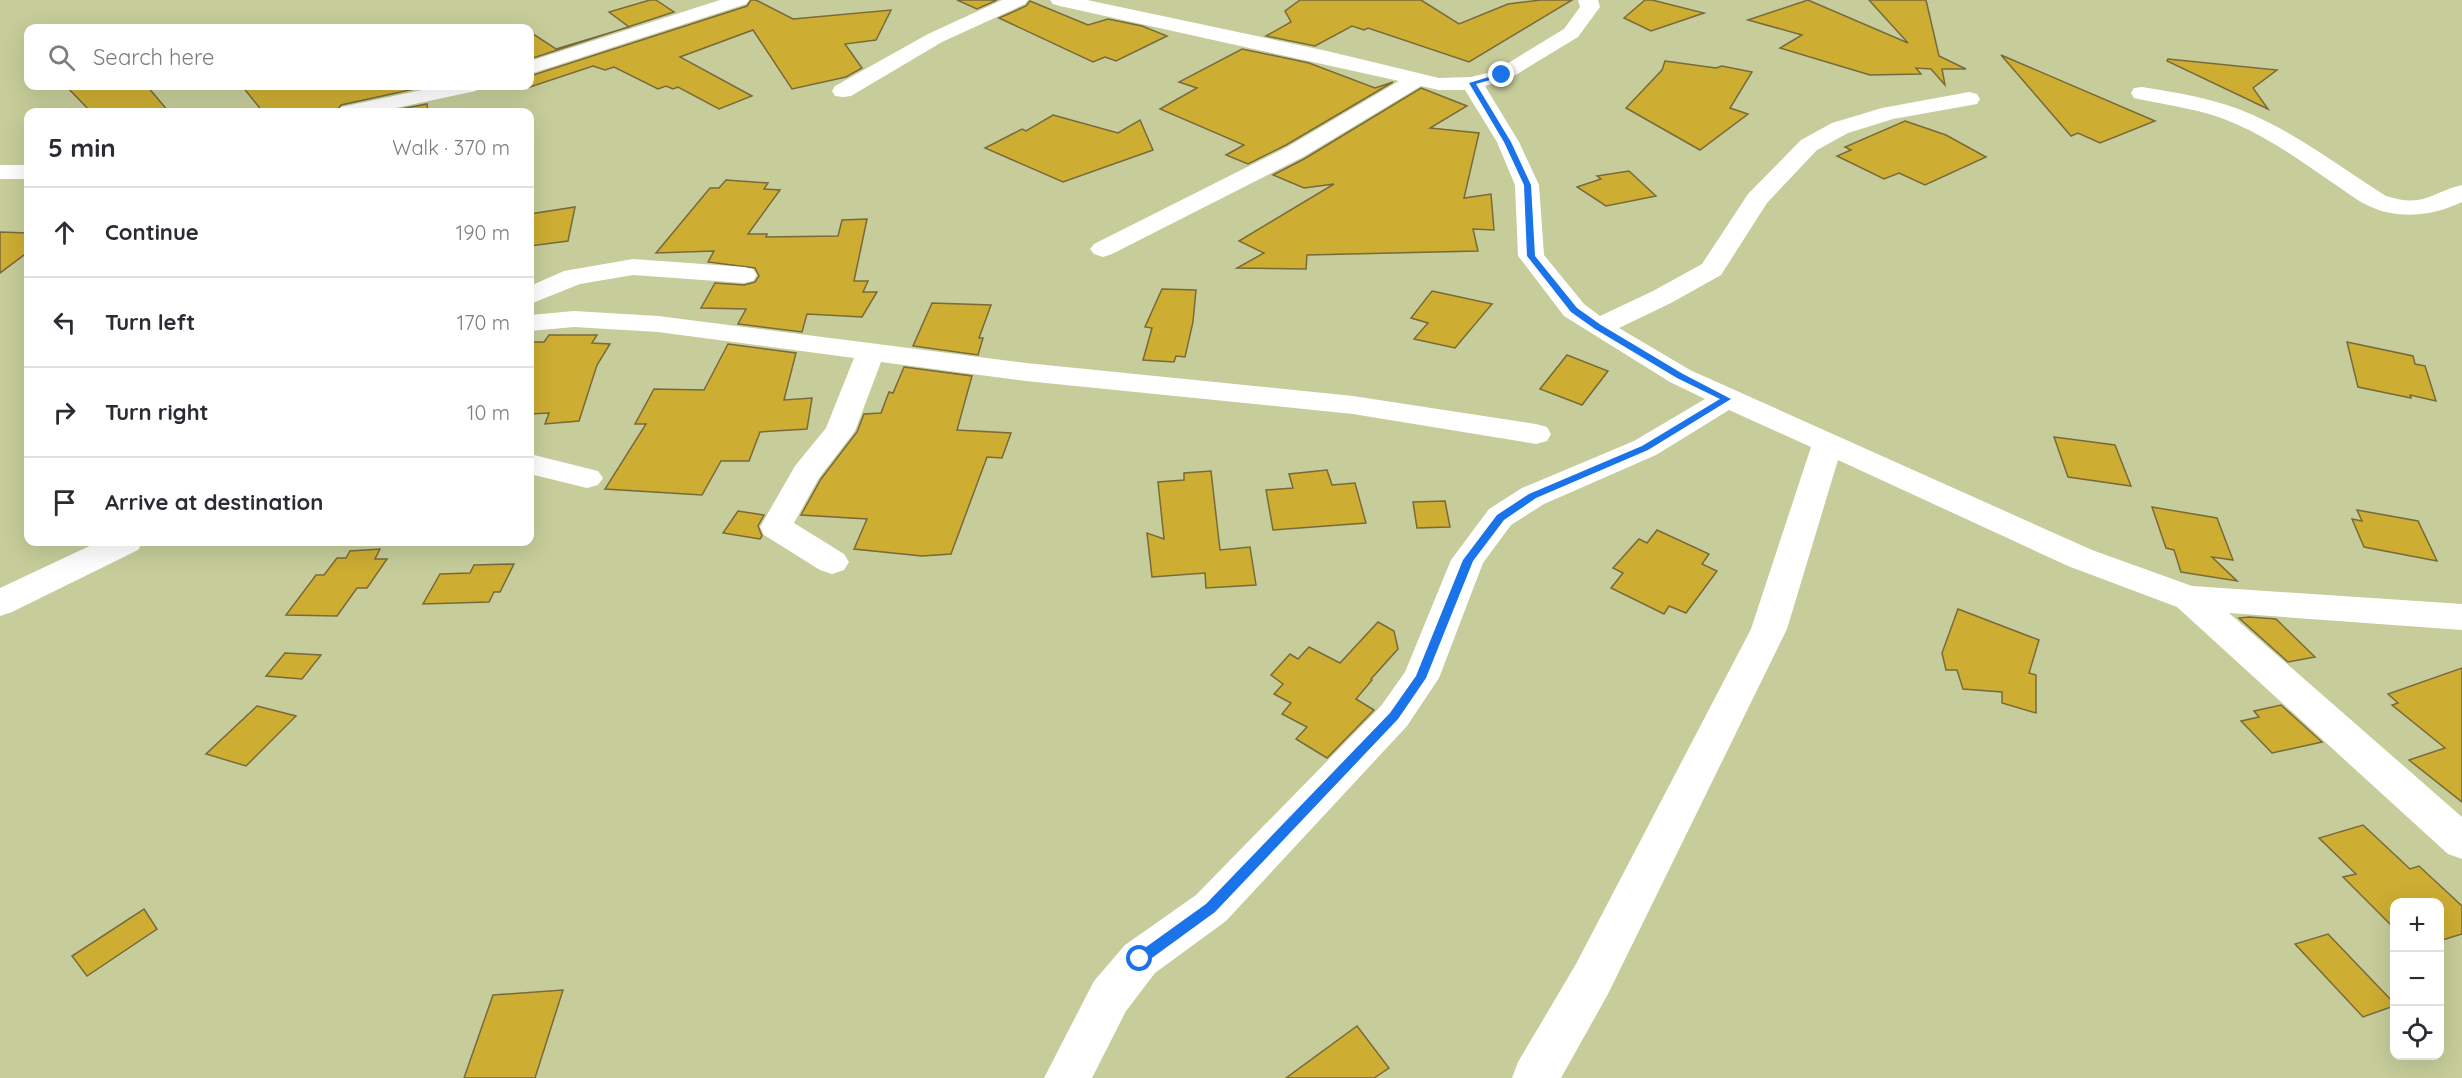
<!DOCTYPE html>
<meta charset="utf-8">
<style>
body{margin:0;font-family:Quicksand,sans-serif;background:#f7f7f7;color:#2b2b33}
.controls{position:absolute;right:18px;bottom:18px;display:grid;overflow:hidden;border-radius:12px;box-shadow:0 6px 24px #0002}
.controls button{width:54px;height:54px;display:grid;place-items:center;padding:0;border:0;border-bottom:2px solid #e1e1e2;background:#fff;color:#2b2b33;font:30px sans-serif}
.stop{position:absolute;width:18px;height:18px;margin:-14px;border:4px solid #1a73e8;border-radius:50%;background:#fff}
.stop.end{background:#1a73e8;border-color:#fff;box-shadow:0 2px 6px #0008}
.list{margin:0;padding:0;list-style:none}
h2{display:flex;justify-content:space-between;align-items:center;height:78px;margin:0;padding:0 24px;font-size:26px}
h2 small{font-size:20px;font-weight:400;color:#7c7c81}
.list li{display:grid;grid-template-columns:39px 1fr auto;gap:18px;align-items:center;box-sizing:border-box;height:90px;padding:0 24px;border-top:2px solid #e1e1e2}
.list b{display:block;font-size:22px;white-space:nowrap}
.list em{font-size:20px;font-style:normal;color:#7c7c81}
.icon{flex:none;width:33px;height:33px;fill:none;stroke:currentColor;stroke-width:2;stroke-linecap:round;stroke-linejoin:round}
.map{position:relative;flex:none;width:2462px;height:1078px;overflow:hidden}
.search{position:absolute;background:#fff;box-shadow:0 6px 24px #0002;left:24px;top:24px;width:510px;height:66px;display:flex;align-items:center;gap:15px;box-sizing:border-box;padding:0 21px;border-radius:12px;color:#7c7c81;font-size:22px}
.panel{position:absolute;background:#fff;box-shadow:0 6px 24px #0002;left:24px;top:108px;width:510px;height:438px;border-radius:12px}
.map>svg:first-child{display:block}
</style>
<div class="map">
<svg width="2462" height="1078" viewBox="0 0 2462 1078">
<rect width="100%" height="100%" fill="#c6cd9a"/>
<g fill="#cdad32" stroke="#786a3b" stroke-width="1.5">
<path d="M650,0H656L674,12L530,59V32L556,49L629,27L609,12Z"/>
<path d="M751,0H756L793,19L891,10L876,40L845,44L862,68L846,77L792,89L753,30L680,57L752,96L719,109L678,87L673,89L666,86L658,89L614,67L605,70L593,66L530,87V76L747,6Z"/>
<path d="M957,0H997L977,9Z"/>
<path d="M1300,0H1421L1459,24L1508,4L1541,0H1572L1469,62L1368,28L1364,30L1352,26L1315,46L1266,36L1291,22L1285,11Z"/>
<path d="M1645,0H1652L1704,13L1651,31L1624,18Z"/>
<path d="M1808,0L1908,43L1869,0H1926L1939,56L1966,69H1942L1945,85L1931,69L1916,68L1921,74L1870,75L1780,48L1802,35L1748,20Z"/>
<path d="M1030,1L1088,25L1108,19L1142,26L1167,36L1116,61L1105,57L1093,62L999,18L1026,6Z"/>
<path d="M1242,49L1309,63L1375,88L1393,82L1286,145L1248,164L1226,155L1244,145L1160,109L1197,88L1179,82Z"/>
<path d="M2001,55L2155,121L2100,143L2078,133L2071,136Z"/>
<path d="M2168,59L2277,70L2253,88L2268,109L2167,61Z"/>
<path d="M1665,61L1716,68L1722,66L1752,72L1730,108L1748,114L1700,150L1626,108L1662,70Z"/>
<path d="M66,86H147L169,112H91Z"/>
<path d="M242,86H424V87L341,105L336,112H263Z"/>
<path d="M1421,88L1467,106L1430,128L1479,133L1464,198L1491,194L1494,230L1473,229L1478,251L1307,255L1306,269L1237,268L1264,253L1239,241L1334,184L1304,188L1273,175L1304,159Z"/>
<path d="M427,104L428,112H385Z"/>
<path d="M1053,115L1118,133L1140,120L1153,150L1063,182L985,148L1022,129L1026,131Z"/>
<path d="M1905,121L1946,135L1986,157L1925,185L1899,173L1884,179L1837,156L1851,150L1845,147Z"/>
<path d="M1629,171L1656,196L1606,206L1577,187L1601,179L1597,176Z"/>
<path d="M726,180L768,183L764,189L780,190L748,234H767L766,237L838,236L842,220L867,219L854,281H868L863,292H877L862,317L807,314L802,332L738,324L746,309L701,308L715,283L744,285L755,282L759,276L755,268L708,262L714,251L656,253L710,188H719Z"/>
<path d="M575,207L568,241L530,246V214Z"/>
<path d="M0,232L28,233V252L0,273Z"/>
<path d="M1162,289L1196,290L1193,322L1185,357L1176,356L1174,362L1143,360L1152,328L1145,327Z"/>
<path d="M1432,291L1492,304L1455,348L1414,339L1428,323L1411,318Z"/>
<path d="M932,303L991,305L979,338H983L978,355L913,346Z"/>
<path d="M549,335H597L592,343L610,344L597,365L579,421L545,424L549,413L530,414V342H544Z"/>
<path d="M2347,342L2413,356L2415,364L2425,366L2436,401L2410,395L2411,398L2358,387Z"/>
<path d="M728,344L796,353L784,400L812,398L807,429L760,432L749,461H721L702,495L605,489L646,424H635L654,389L704,390Z"/>
<path d="M1567,355L1608,371L1582,405L1540,389Z"/>
<path d="M904,367L972,376L957,430L1011,433L1002,458L987,457L951,554L922,556L854,549L867,519L801,515L821,479L857,432L864,414L881,413L889,392L893,393Z"/>
<path d="M2054,437L2115,445L2131,486L2068,477Z"/>
<path d="M1327,470L1332,485L1355,483L1366,523L1273,530L1266,490L1293,488L1289,474Z"/>
<path d="M1211,471L1220,550L1250,547L1256,585L1206,588L1205,573L1152,577L1147,533L1164,539L1158,482L1184,480V473Z"/>
<path d="M1445,501L1450,527L1417,528L1413,502Z"/>
<path d="M2152,507L2217,518L2233,560L2212,557L2237,581L2181,572L2174,550L2166,548Z"/>
<path d="M2357,510L2418,521L2437,561L2364,547L2352,519L2362,521Z"/>
<path d="M738,511L764,515L758,526L762,536L760,539L723,533Z"/>
<path d="M1657,530L1709,554L1702,564L1717,571L1686,613L1669,606L1664,614L1611,588L1623,573L1613,568L1639,539L1647,543Z"/>
<path d="M380,549L375,559H387L367,588H357L337,616L286,615L316,575H324L337,558H346L350,551Z"/>
<path d="M514,564L500,592H494L489,602L423,604L440,574L470,573L474,565Z"/>
<path d="M1958,609L2039,640L2029,673L2036,675V713L2002,703V692L1963,689L1957,670H1946L1942,653Z"/>
<path d="M2249,617L2276,619L2315,657L2288,662L2239,618Z"/>
<path d="M1378,622L1394,631L1398,649L1371,679L1372,680L1356,699L1374,710L1327,758L1296,739L1307,727L1282,714L1291,703L1274,694L1283,684L1271,675L1290,654L1298,659L1309,647L1340,663Z"/>
<path d="M285,653L321,655L302,679L266,676Z"/>
<path d="M2462,668V802L2409,760L2445,748L2392,705L2398,703L2388,694Z"/>
<path d="M2281,705L2322,742L2272,753L2241,721L2259,717L2254,711Z"/>
<path d="M257,706L296,716L246,766L206,754Z"/>
<path d="M2363,825L2410,869L2419,866L2462,906V934L2439,941V903H2394V928L2343,877L2356,874L2319,838Z"/>
<path d="M144,909L157,929L87,976L72,956Z"/>
<path d="M2328,934L2394,1003V1006L2363,1017L2295,944Z"/>
<path d="M563,990L535,1078H464L493,995Z"/>
<path d="M1357,1026L1389,1068L1374,1078H1286Z"/>
</g>
<g fill="none" stroke-linecap="round" stroke-linejoin="round">
<g fill="#fff" fill-rule="evenodd">
<path d="M720,0H749L746,4L530,74V61Z"/>
<path d="M1002,0H1028L1025,4L942,42L851,96L843,97L835,96L832,91L835,86L928,34Z"/>
<path d="M1050,0H1087L1327,51L1439,78L1471,77L1495,71L1564,29L1580,7L1578,0H1598L1600,7L1578,37L1509,79L1485,86L1519,142L1539,185L1544,255L1584,304L1600,316L1653,291L1702,264L1748,194L1801,140L1832,123L1882,108L1969,92L1977,94L1980,99L1977,104L1893,119L1848,133L1817,150L1767,203L1721,275L1671,303L1619,328L1690,370L2092,550L2192,586L2462,604V630L2229,613L2462,817V859L2448,854L2177,607L2068,566L1838,460L1787,629L1608,994L1561,1078H1512L1518,1062L1576,964L1751,629L1811,447L1729,410L1656,455L1544,504L1511,525L1483,563L1439,678L1407,726L1226,921L1155,973L1126,1011L1092,1078H1044L1094,981L1125,945L1196,895L1381,706L1405,672L1451,560L1489,509L1522,488L1634,441L1705,399L1670,382L1564,316L1522,261L1518,256L1515,185L1497,142L1465,90H1439L1421,86L1303,157L1112,254L1103,257L1094,254L1090,249L1094,244L1287,147L1399,81L1060,6L1053,4Z"/>
<path d="M441,86H479L476,91L377,112H338L341,107Z"/>
<path d="M2142,87C2179,93 2218,99 2253,115C2300,136 2342,168 2386,196C2425,208 2429,193 2462,185V202C2434,216 2398,220 2369,206C2355,200 2343,189 2330,181C2300,160 2270,139 2236,124C2204,109 2169,106 2134,98L2131,93L2134,88Z"/>
<rect x="0" y="165" width="28" height="14"/>
<path d="M633,259L744,267L753,269L757,275L753,281L744,283L633,275L580,284L530,304V286L564,271Z"/>
<path d="M574,311L658,316L1026,363L1353,396L1536,424L1547,427L1551,434L1547,441L1536,444L1353,414L1026,381L881,362L855,431L819,478L794,523L844,554L849,562L844,570L832,574L820,570L764,535L760,527L795,466L826,428L854,358L658,332L574,327L530,331V315Z"/>
<path d="M530,454L598,471L603,478L598,485L587,488L530,474Z"/>
<path d="M98,542H143L138,550L12,612L0,616V588Z"/>
</g>
</g>
<path fill="#1a73e8" d="M1502,73L1504,76L1476,84L1511,142L1531,185L1535,256L1577,308L1601,325L1683,374L1731,399L1648,450L1536,498L1504,520L1473,561L1426,678L1398,719L1215,912L1145,963H1135L1134,959L1135,955L1206,904L1390,713L1416,676L1463,560L1497,515L1529,494L1642,446L1720,399L1677,378L1595,329L1571,312L1527,256L1524,185L1504,142L1469,83Z"/>
</svg>
<div class="controls">
<button>+</button>
<button>−</button>
<button><svg class="icon" aria-label="locate" viewBox="0 0 24 24"><circle cx="12" cy="12" r="6"/><path d="M12 2v4M12 18v4M2 12h4M18 12h4"/></svg></button>
</div>
<div class="stop" style="left:1140px;top:959px"></div>
<div class="stop end" style="left:1502px;top:75px"></div>
<div class="search"><svg class="icon" aria-label="search" viewBox="0 0 24 24"><circle cx="10" cy="10" r="6"/><path d="M15 15l6 6"/></svg>Search here</div>
<section class="panel">
<h2>5 min<small>Walk · 370 m</small></h2>
<ul class="list">
<li><svg class="icon" aria-label="ahead" viewBox="0 0 24 24"><path d="M12 20V5M6 11l6-6 6 6"/></svg><div><b>Continue</b></div><em>190 m</em></li>
<li><svg class="icon" aria-label="left" viewBox="0 0 24 24"><path d="M17 20v-9H6M10 6l-5 5 5 5"/></svg><div><b>Turn left</b></div><em>170 m</em></li>
<li><svg class="icon" aria-label="right" viewBox="0 0 24 24"><path d="M7 20v-9h11M14 6l5 5-5 5"/></svg><div><b>Turn right</b></div><em>10 m</em></li>
<li><svg class="icon" aria-label="arrive" viewBox="0 0 24 24"><path d="M6 21V4h12l-3 4 3 4H6"/></svg><div><b>Arrive at destination</b></div></li>
</ul>
</section>
</div>
